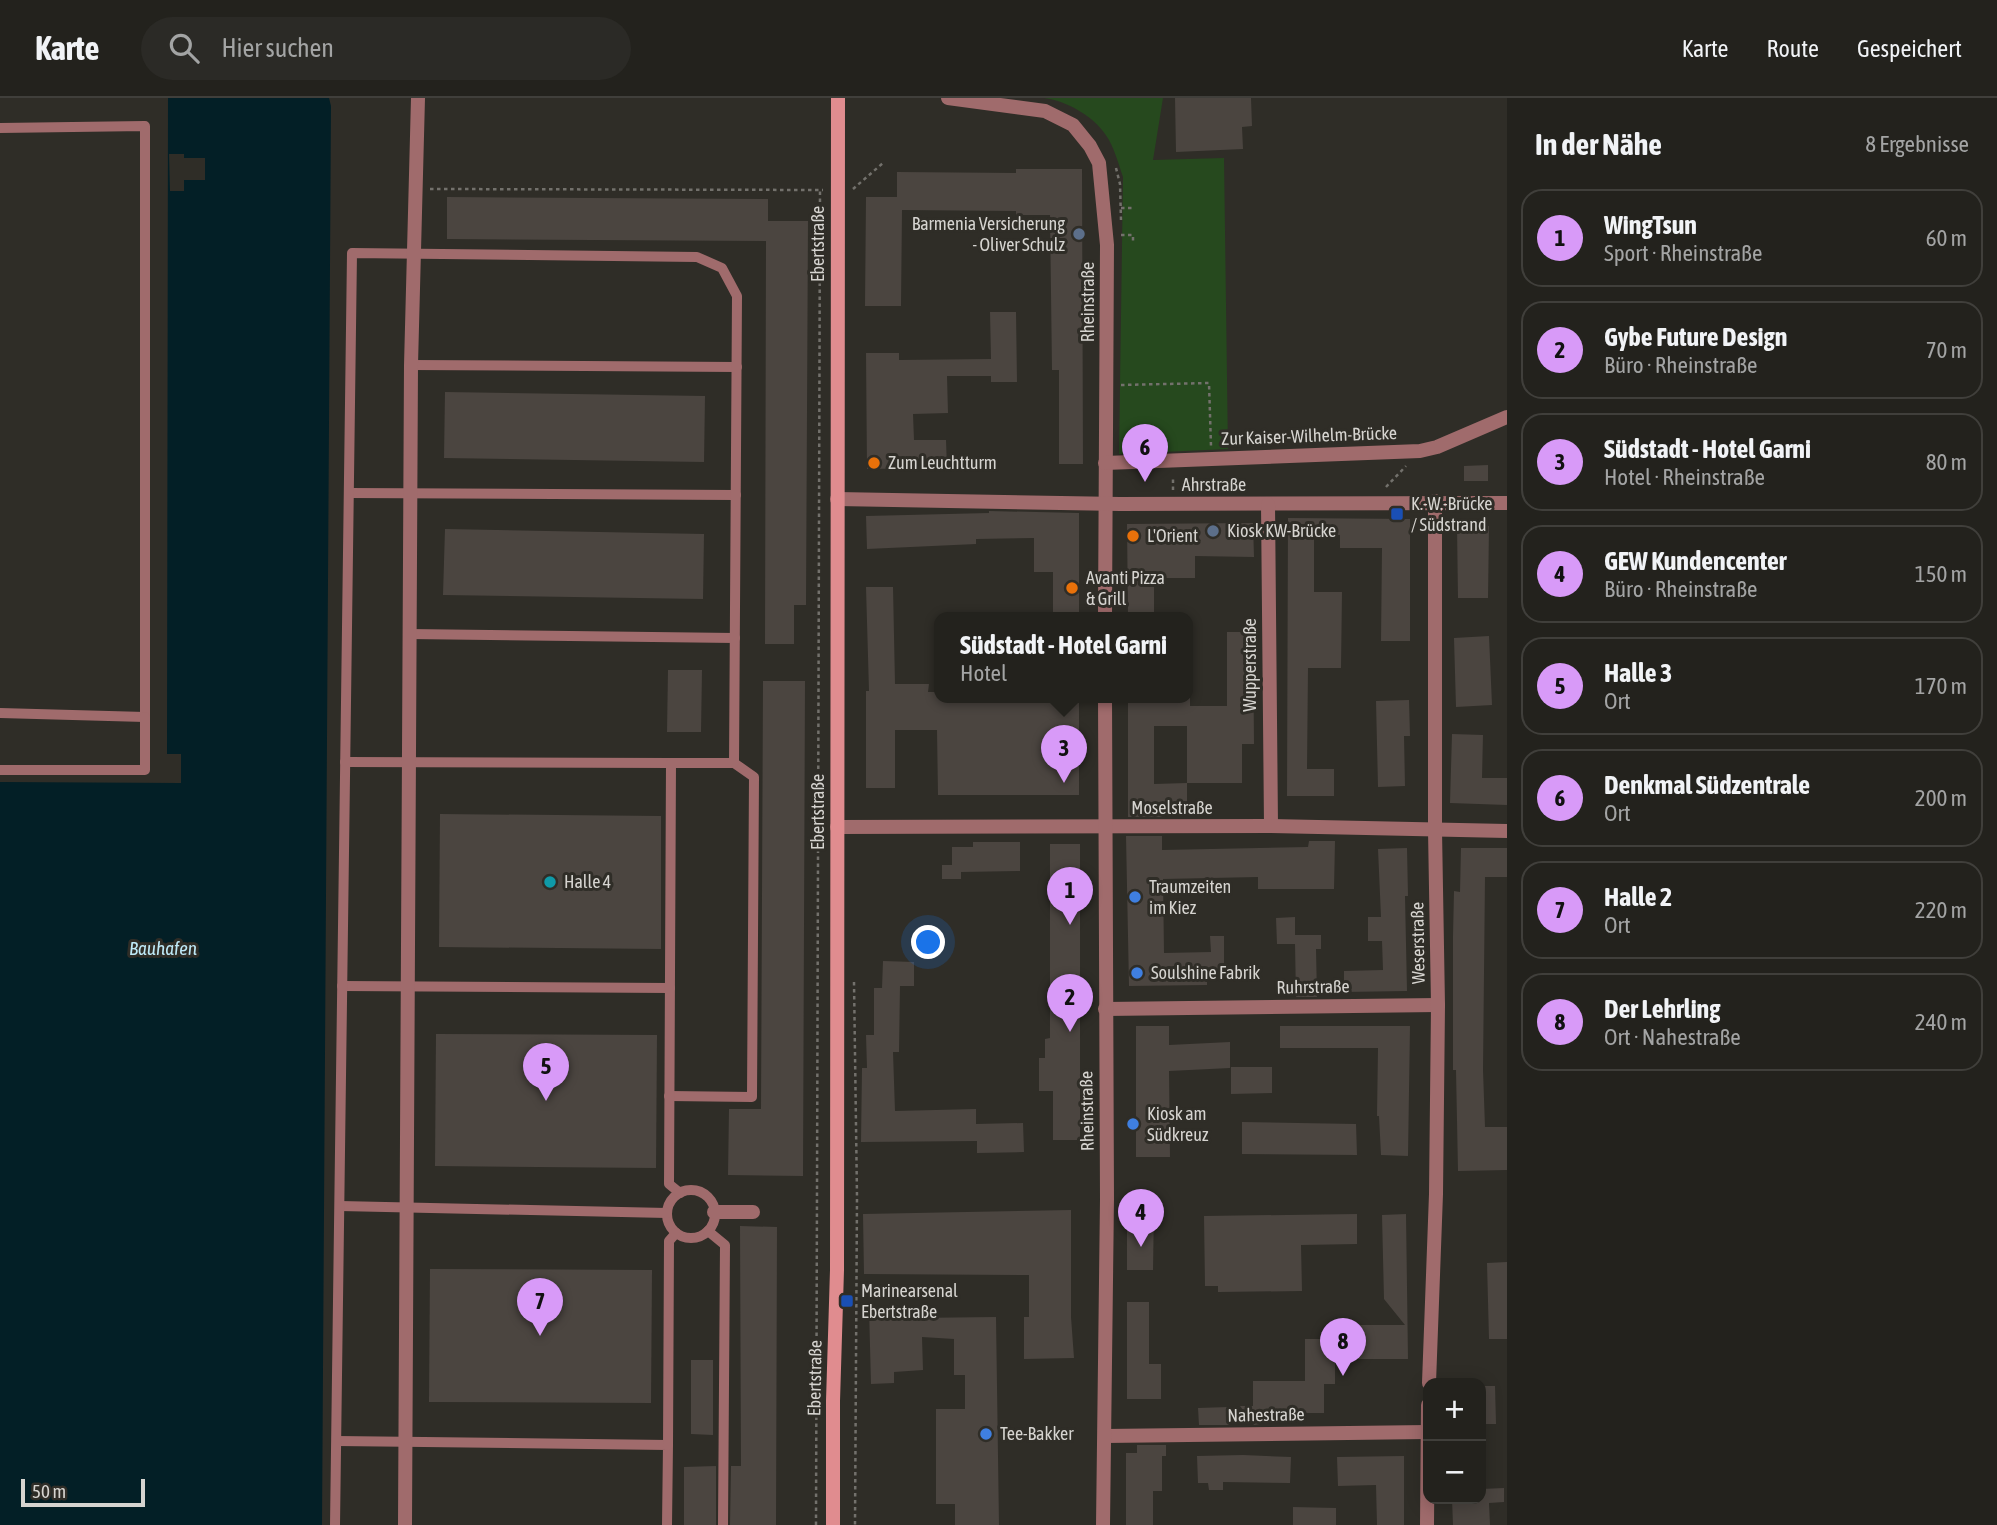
<!DOCTYPE html>
<html lang="de">
<meta charset="utf-8">
<style>
body{margin:0;font-family:"Asap Condensed",sans-serif;background:#2b2a26;color:#f1f3f6}
.controls{position:absolute;right:21px;bottom:21px;display:grid;overflow:hidden;border-radius:14px;box-shadow:0 4px 18px #0003}
.controls button{width:63px;height:63px;display:grid;place-items:center;padding:0;border:0;border-bottom:2px solid #403f3b;background:#23221d;color:#f1f3f6;font:35px sans-serif}
.scale{position:absolute;left:21px;bottom:18px;width:124px;box-sizing:border-box;padding-left:7px;border:4px solid #d6d4d0;border-top:0;font-size:19px;line-height:24px;white-space:nowrap;color:#d6d4d0;-webkit-text-stroke:5px #2f2d27;paint-order:stroke}
.you{position:absolute;left:929px;top:845px;width:24px;height:24px;margin:-18px;border:5px solid #fff;border-radius:50%;background:#1a73e8;box-shadow:0 0 0 10px #1a73e833}
.badge{display:grid;place-items:center;width:46px;height:46px;border-radius:50%;background:#d89af8;color:#111;font-size:23px;font-weight:700}
.pin{position:absolute;translate:-50% -58px;filter:drop-shadow(0 2px 4px #0008)}
.pin::after{content:'';position:absolute;top:37px;width:24px;height:21px;background:inherit;clip-path:polygon(0 0,100% 0,50% 100%)}
.popup{position:absolute;left:934px;top:514px;width:259px;height:91px;box-sizing:border-box;display:grid;place-content:center;border-radius:14px;background:#23221d;filter:drop-shadow(0 2px 5px #0005);font-size:23px;white-space:nowrap;color:#a3a4a4}
.popup b{font-size:26px;color:#f1f3f6}
.popup::after{content:'';position:absolute;left:50%;top:100%;margin-left:-14px;border:14px solid transparent;border-top-color:#23221d}
.list{margin:0;padding:0;list-style:none}
h2{display:flex;justify-content:space-between;align-items:center;height:91px;margin:0;padding:0 28px;font-size:30px}
h2 small{font-size:23px;font-weight:400;color:#a3a4a4}
.list li{display:grid;grid-template-columns:46px 1fr auto;gap:21px;align-items:center;box-sizing:border-box;height:98px;margin:0 14px 14px;padding:0 14px;border:2px solid #403f3b;border-radius:21px}
.list b{display:block;font-size:26px;white-space:nowrap}
.list p{margin:0;font-size:23px;white-space:nowrap;color:#a3a4a4}
.list em{font-size:23px;font-style:normal;color:#a3a4a4}
.icon{flex:none;width:38px;height:38px;fill:none;stroke:currentColor;stroke-width:2;stroke-linecap:round;stroke-linejoin:round}
.map{position:relative;flex:none;width:1507px;height:1427px;overflow:hidden}
header{display:flex;align-items:center;gap:42px;box-sizing:border-box;height:98px;padding:0 35px;background:#23221d;border-bottom:2px solid #403f3b}
header strong{font-size:33px}
nav{display:flex;gap:38px;margin-inline-start:auto;font-size:24px}
.search{width:490px;height:63px;background:#2b2a26;display:flex;align-items:center;gap:18px;box-sizing:border-box;padding:0 24px;border-radius:38px;color:#a3a4a4;font-size:26px}
main{display:flex}
aside{flex:1;background:#23221d}
.map>svg:first-child{display:block}
</style>
<header>
<strong>Karte</strong>
<div class="search"><svg class="icon" aria-label="search" viewBox="0 0 24 24"><circle cx="10" cy="10" r="6"/><path d="M15 15l6 6"/></svg>Hier suchen</div>
<nav><a>Karte</a><a>Route</a><a>Gespeichert</a></nav>
</header>
<main>
<div class="map">
<svg width="1507" height="1427" viewBox="0 0 1507 1427">
<rect width="100%" height="100%" fill="#2f2d27"/>
<path fill="#26491e" d="M1044,0H1163L1153,62L1224,60L1228,351L1119,356L1123,79C1119,67 1115,53 1109,42C1097,20 1068,3 1044,0Z"/>
<path fill="#031f26" d="M168,0H329L331,8L322,1427H0V684L181,685V656H167Z"/>
<path fill="#2f2d27" d="M169,56H184V60H205V82H184V93H170Z"/>
<g fill="#4b4540" fill-rule="evenodd">
<path d="M1175,0H1251L1252,28L1242,29L1243,51L1176,54Z"/>
<path d="M1016,71H1082L1083,366H1059V272H1052L1050,117H1016V113L902,112L901,208H865L866,99H897V74L1016,75Z"/>
<path d="M447,99L768,101V123H808L806,507H794V546H765L766,143L447,141Z"/>
<path d="M990,214H1016L1017,284H991V278H947L948,315L913,316L914,342H946L947,370L867,371L866,255H899V262L991,261Z"/>
<path d="M445,294L705,298L704,364L444,360Z"/>
<path d="M1488,367V383H1464V368Z"/>
<path d="M989,413L1079,415V519H1053V474H1034V440L976,441V446L867,451L866,418L989,415Z"/>
<path d="M1288,420L1410,421V543H1381L1382,450H1340V437H1314V494H1342L1341,570H1308L1307,671H1334V698H1287Z"/>
<path d="M1253,425L1254,459L1195,458V480H1154V519H1128L1127,426Z"/>
<path d="M1457,428H1489L1488,500H1458Z"/>
<path d="M445,431L704,436L703,501L443,497Z"/>
<path d="M866,489H893L895,586H929L928,594H940V599H1079V697H938L937,632H895V690H866V593H869Z"/>
<path d="M1227,534H1253L1254,646H1242V685H1187V711H1161L1162,719H1128V599H1190V608H1227ZM1154,628H1187V685L1154,686Z"/>
<path d="M1489,538L1492,607L1456,609L1454,540Z"/>
<path d="M668,572H702L701,634H667Z"/>
<path d="M763,583H805L803,1078L728,1077L729,1011H761Z"/>
<path d="M1409,602L1410,638H1404L1405,688L1378,689L1376,603Z"/>
<path d="M1452,636L1483,637L1482,680H1507V707L1450,705Z"/>
<path d="M440,716L661,718V851L439,849Z"/>
<path d="M1126,738H1162V752L1308,749L1309,743H1335L1334,791H1258V779L1163,781L1164,855L1211,854L1210,838H1224V874L1207,875V887L1129,888Z"/>
<path d="M973,744H1020V773L961,774V781H942V767H952V749H973Z"/>
<path d="M1050,746H1080V1042H1053V993H1039V960H1045V941L1050,940Z"/>
<path d="M1407,750L1408,798H1405L1407,893L1344,894V873L1383,872L1382,843H1368V819H1381L1378,751Z"/>
<path d="M1461,750H1507V779H1485L1483,972L1485,1029H1507V1072L1458,1073L1456,972H1453V838L1454,793L1460,794Z"/>
<path d="M1295,819V837H1321V851H1316L1317,899H1296L1295,846H1277L1276,820Z"/>
<path d="M883,863L914,864V888H900L899,954H893L895,1013L976,1011V1026L1023,1025L1024,1054L977,1055V1043L861,1044L862,970H867L866,937H874V890H882Z"/>
<path d="M1136,928H1169V947L1230,944V970L1169,973L1170,1059H1136Z"/>
<path d="M1280,928H1410L1408,1058L1381,1057L1379,1018H1377L1378,950H1280Z"/>
<path d="M436,936L657,937L656,1070L435,1068Z"/>
<path d="M1231,969H1272V995L1231,996Z"/>
<path d="M1242,1024L1356,1026L1357,1057L1242,1056Z"/>
<path d="M1127,1110H1154L1153,1172H1127Z"/>
<path d="M1071,1112V1219L1074,1260L1024,1261V1219H1029V1177L864,1176L863,1116Z"/>
<path d="M1357,1116V1146L1301,1147L1302,1193L1218,1194V1188H1205L1204,1118Z"/>
<path d="M1406,1116L1408,1261H1335V1286H1324V1315H1263L1260,1326L1254,1327L1240,1308H1253V1283H1305V1241H1326V1227H1405L1384,1201L1382,1117Z"/>
<path d="M740,1128L777,1129L776,1427H730L731,1368H741Z"/>
<path d="M1507,1164V1241H1489L1487,1165Z"/>
<path d="M430,1171L652,1172L651,1305L429,1304Z"/>
<path d="M1127,1204H1149V1266H1161V1301H1127Z"/>
<path d="M869,1210H910L913,1220L996,1219L999,1427H955V1406H936V1311H965V1277H954V1241L922,1239L923,1272L894,1274V1285L871,1286Z"/>
<path d="M691,1262H713V1337L691,1336Z"/>
<path d="M1481,1288H1495L1496,1326H1481Z"/>
<path d="M1229,1309V1327H1199L1198,1310Z"/>
<path d="M1137,1347H1166V1358H1162V1393H1153V1427H1126V1355H1137Z"/>
<path d="M1243,1357L1291,1359L1290,1385L1223,1384V1392H1209L1208,1385H1198L1197,1358Z"/>
<path d="M1404,1358V1427H1377L1376,1387L1338,1388L1337,1359Z"/>
<path d="M716,1368V1427H684V1369Z"/>
<path d="M1504,1390V1404L1489,1405L1490,1427H1453L1452,1401H1481V1391Z"/>
<path d="M1293,1409L1336,1410V1427H1293Z"/>
</g>
<g fill="none" stroke-linecap="round" stroke-linejoin="round">
<g stroke="#73716c" stroke-width="2.5" stroke-dasharray="3.5 3.5" stroke-linecap="butt">
<path d="M1116,70L1120,86L1121,122"/>
<path d="M430,91L823,92"/>
<path d="M853,91L883,65"/>
<path d="M1121,110H1132"/>
<path d="M1121,137H1133V143"/>
<path d="M1121,287L1209,285L1211,348"/>
<path d="M1386,389L1406,368"/>
<path d="M1173,392V378"/>
<path d="M854,884L857,1099L855,1427"/>
<path d="M816,1427L820,93"/>
</g>
<g stroke="#a06b6c" stroke-width="10">
<path d="M0,30L145,28V619L0,615"/>
<path d="M411,267L737,269"/>
<path d="M349,395L736,397"/>
<path d="M409,536L735,540"/>
<path d="M345,664L671,665"/>
<path d="M0,672H145V619"/>
<path d="M342,888L670,890"/>
<path d="M669,998L752,999L754,679L734,665"/>
<circle cx="691" cy="1116" r="24"/>
<path d="M340,1108L667,1115"/>
<path d="M708,1133L725,1147L723,1427"/>
<path d="M337,1343L668,1347L667,1427"/>
<path d="M668,1347L669,1143L676,1135"/>
<path d="M335,1427L352,155L697,159L722,170L737,198L734,665H671L669,1086L680,1095"/>
</g>
<g stroke="#a06b6c" stroke-width="14">
<path d="M948,0L1045,13L1073,27L1090,48L1099,65L1107,147L1105,519"/>
<path d="M1105,365L1420,353L1437,349L1507,319"/>
<path d="M837,401L1120,406L1507,405"/>
<path d="M1268,406L1271,728"/>
<path d="M837,729L1271,728L1507,733"/>
<path d="M1105,911L1438,907"/>
<path d="M714,1114H753"/>
<path d="M1429,1285L1436,1096L1438,907L1435,732V403"/>
<path d="M1105,1338L1427,1334"/>
<path d="M405,1427L411,267L418,0"/>
<path d="M1103,1427L1107,1101L1105,599"/>
<path d="M1427,1427L1428,1307"/>
</g>
<path stroke="#e08c8f" stroke-width="14" d="M833,1427V1303L837,1172L838,0"/>
</g>
<g fill="#5c6f8a" stroke="#2f2d27" stroke-width="2.5">
<circle cx="1079" cy="136" r="7"/>
<circle cx="1213" cy="433" r="7"/>
</g>
<g fill="#e8710a" stroke="#2f2d27" stroke-width="2.5">
<circle cx="874" cy="365" r="7"/>
<circle cx="1133" cy="438" r="7"/>
<circle cx="1072" cy="490" r="7"/>
</g>
<g fill="#1a4fb4" stroke="#2f2d27" stroke-width="2.5">
<rect x="1390" y="409" width="14" height="14" rx="3.5"/>
<rect x="840" y="1196" width="14" height="14" rx="3.5"/>
</g>
<circle fill="#0f9aa8" stroke="#2f2d27" stroke-width="2.5" cx="550" cy="784" r="7"/>
<g fill="#3f7fe0" stroke="#2f2d27" stroke-width="2.5">
<circle cx="1135" cy="799" r="7"/>
<circle cx="1137" cy="875" r="7"/>
<circle cx="1133" cy="1026" r="7"/>
<circle cx="986" cy="1336" r="7"/>
</g>
<g text-anchor="middle" stroke-width="6" stroke-linejoin="round" paint-order="stroke">
<g font-size="18" fill="#d6d4d0" stroke="#2f2d27" text-anchor="start">
<text x="1065" y="132" text-anchor="end">Barmenia Versicherung<tspan x="1065" dy="21">- Oliver Schulz</tspan></text>
<text x="888" y="371">Zum Leuchtturm</text>
<text x="1411" y="412">K.-W.-Brücke<tspan x="1411" dy="21">/ Südstrand</tspan></text>
<text x="1227" y="439">Kiosk KW-Brücke</text>
<text x="1147" y="444">L'Orient</text>
<text x="1086" y="486">Avanti Pizza<tspan x="1086" dy="21">&amp; Grill</tspan></text>
<text x="564" y="790">Halle 4</text>
<text x="1149" y="795">Traumzeiten<tspan x="1149" dy="21">im Kiez</tspan></text>
<text x="1151" y="881">Soulshine Fabrik</text>
<text x="1147" y="1022">Kiosk am<tspan x="1147" dy="21">Südkreuz</tspan></text>
<text x="861" y="1199">Marinearsenal<tspan x="861" dy="21">Ebertstraße</tspan></text>
<text x="1000" y="1342">Tee-Bakker</text>
</g>
<g font-size="18" fill="#d6d4d0" stroke="#2f2d27">
<text transform="translate(818 146) rotate(-90)" y="6">Ebertstraße</text>
<text transform="translate(1088 204) rotate(-90)" y="6">Rheinstraße</text>
<text transform="translate(1309 338) rotate(-2)" y="6">Zur Kaiser-Wilhelm-Brücke</text>
<text x="1214" y="393">Ahrstraße</text>
<text transform="translate(1250 567) rotate(-90)" y="6">Wupperstraße</text>
<text x="1172" y="716">Moselstraße</text>
<text transform="translate(818 714) rotate(-90)" y="6">Ebertstraße</text>
<text transform="translate(1418 845) rotate(-91)" y="6">Weserstraße</text>
<text transform="translate(1313 889) rotate(-1)" y="6">Ruhrstraße</text>
<text transform="translate(1087 1013) rotate(-91)" y="6">Rheinstraße</text>
<text transform="translate(815 1280) rotate(-89)" y="6">Ebertstraße</text>
<text transform="translate(1266 1317) rotate(-1)" y="6">Nahestraße</text>
</g>
<g font-size="19" font-style="italic" fill="#bee9f7" stroke="#2f2d27">
<text x="163" y="857">Bauhafen</text>
</g>
</g>
</svg>
<div class="controls">
<button>+</button>
<button>−</button>
</div>
<div class="scale">50 m</div>
<div class="you"></div>
<div class="pin badge" style="left:1070px;top:827px">1</div>
<div class="pin badge" style="left:1070px;top:934px">2</div>
<div class="pin badge" style="left:1064px;top:685px">3</div>
<div class="popup"><b>Südstadt - Hotel Garni</b>Hotel</div>
<div class="pin badge" style="left:1141px;top:1149px">4</div>
<div class="pin badge" style="left:546px;top:1003px">5</div>
<div class="pin badge" style="left:1145px;top:384px">6</div>
<div class="pin badge" style="left:540px;top:1238px">7</div>
<div class="pin badge" style="left:1343px;top:1278px">8</div>
</div>
<aside>
<h2>In der Nähe<small>8 Ergebnisse</small></h2>
<ul class="list">
<li><span class="badge">1</span><div><b>WingTsun</b><p>Sport · Rheinstraße</p></div><em>60 m</em></li>
<li><span class="badge">2</span><div><b>Gybe Future Design</b><p>Büro · Rheinstraße</p></div><em>70 m</em></li>
<li><span class="badge">3</span><div><b>Südstadt - Hotel Garni</b><p>Hotel · Rheinstraße</p></div><em>80 m</em></li>
<li><span class="badge">4</span><div><b>GEW Kundencenter</b><p>Büro · Rheinstraße</p></div><em>150 m</em></li>
<li><span class="badge">5</span><div><b>Halle 3</b><p>Ort</p></div><em>170 m</em></li>
<li><span class="badge">6</span><div><b>Denkmal Südzentrale</b><p>Ort</p></div><em>200 m</em></li>
<li><span class="badge">7</span><div><b>Halle 2</b><p>Ort</p></div><em>220 m</em></li>
<li><span class="badge">8</span><div><b>Der Lehrling</b><p>Ort · Nahestraße</p></div><em>240 m</em></li>
</ul>
</aside>
</main>
